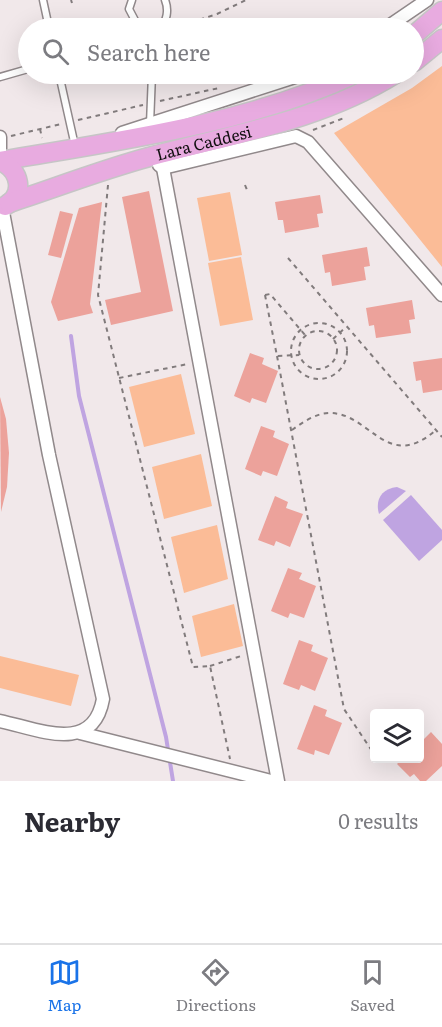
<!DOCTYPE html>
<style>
body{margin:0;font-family:Literata,serif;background:#f7f7f7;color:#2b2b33}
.controls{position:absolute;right:18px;bottom:18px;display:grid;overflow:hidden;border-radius:6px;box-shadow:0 6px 24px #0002}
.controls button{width:54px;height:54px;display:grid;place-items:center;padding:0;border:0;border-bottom:2px solid #e1e1e2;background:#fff;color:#2b2b33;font:30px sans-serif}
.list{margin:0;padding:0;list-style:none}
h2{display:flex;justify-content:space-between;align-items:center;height:78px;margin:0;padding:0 24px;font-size:26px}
h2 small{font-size:20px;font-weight:400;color:#7c7c81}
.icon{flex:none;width:33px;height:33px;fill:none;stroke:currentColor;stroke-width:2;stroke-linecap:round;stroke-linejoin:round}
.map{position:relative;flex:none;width:442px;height:781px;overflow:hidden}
.search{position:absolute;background:#fff;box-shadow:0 6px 24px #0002;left:18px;right:18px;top:18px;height:66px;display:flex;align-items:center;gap:15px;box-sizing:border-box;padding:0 21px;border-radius:33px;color:#7c7c81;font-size:22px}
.sheet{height:162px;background:#fff}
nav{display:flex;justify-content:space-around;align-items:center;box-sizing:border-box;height:84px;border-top:2px solid #e1e1e2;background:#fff;font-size:16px;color:#7c7c81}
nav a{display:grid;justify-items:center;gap:3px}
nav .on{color:#1a73e8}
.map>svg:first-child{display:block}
</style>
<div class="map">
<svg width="442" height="781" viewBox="0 0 442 781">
<rect width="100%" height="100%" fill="#f1e8ea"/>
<g fill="#fbbc97">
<path d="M442,66V267L334,133L412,88Z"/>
<path d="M230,192L242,255L209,261L197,198Z"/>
<path d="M241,257L253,320L220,326L208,263Z"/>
<path d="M181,374L195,434L144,447L129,387Z"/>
<path d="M201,454L212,506L164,519L152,467Z"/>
<path d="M217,525L228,579L184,593L171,537Z"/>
<path d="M234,604L243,646L201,657L192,616Z"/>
<path d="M0,656L79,675L71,706L0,688Z"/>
</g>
<g fill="#bfa4e1">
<path d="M397,487L406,491L379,514C375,500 381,489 397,487Z"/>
<path d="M411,495L442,530V540L419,561L383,520Z"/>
</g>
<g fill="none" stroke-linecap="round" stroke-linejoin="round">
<path stroke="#bfa4e1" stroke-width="4" d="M71,336L79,396L166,737L173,781"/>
</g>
<g fill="#eca29b">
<path d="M149,191L173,311L111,325L105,300L141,292L122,197Z"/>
<path d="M320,195L323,213L317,214L319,227L285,233L283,220H278L275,202Z"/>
<path d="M102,202L90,304L93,313L58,321L51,302L79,208Z"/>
<path d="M60,211L73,214L61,258L48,255Z"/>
<path d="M367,247L370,266L364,267L366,280L332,286L330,272L325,273L322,255Z"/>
<path d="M412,300L415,319L409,320L411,333L376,338L374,325L369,326L366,308Z"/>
<path d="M250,353L264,358L262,364L278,371L266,403L252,398L250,403L234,396Z"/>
<path d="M442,358V390L423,393L421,380L416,381L413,362Z"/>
<path d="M0,397L6,419L9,453L7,487L1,512Z"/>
<path d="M261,426L275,431L273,437L289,444L277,476L263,471L261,476L245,469Z"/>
<path d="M275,496L288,502L286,508L303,514L290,547L276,541L274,546L258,540Z"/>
<path d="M288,568L302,573L299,579L316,586L304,618L290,613L288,618L271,611Z"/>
<path d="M299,640L313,645L311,651L328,658L315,691L301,685L299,690L283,684Z"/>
<path d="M314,705L327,710L325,716L342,723L329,755L315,750L314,755L297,749Z"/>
<path d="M431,732L442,744V766L426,781H420L414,774L410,777L397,764L403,758H420V743Z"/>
</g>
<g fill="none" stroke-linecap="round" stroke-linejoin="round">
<g stroke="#91898b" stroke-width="9">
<g id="lane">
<path d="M43,0L49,28"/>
<path d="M132,0L129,9L139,28"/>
<path d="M160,28C167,21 169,10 165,0"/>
<path d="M59,74L75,146"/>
<path d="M0,77L28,69"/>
<path d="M150,124L152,74"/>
</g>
</g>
<g stroke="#91898b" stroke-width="15">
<g id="street">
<path d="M386,28L427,0"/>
<path d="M122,133L304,74"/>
<path d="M0,137V158"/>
<path d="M159,165L163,168L296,136L308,142L442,295"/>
<path d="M163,168L278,781"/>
<path d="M0,721C38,729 93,755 103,699L49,455L2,207"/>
<path d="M80,733L271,781"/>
</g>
</g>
<g stroke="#c6c5c6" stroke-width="21">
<g id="primary">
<path d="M414,35L442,11"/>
<path d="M414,62L442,39"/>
<path d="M0,161C117,141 247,124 355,74"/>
<path d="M0,161C20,169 26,195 5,206"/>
<path id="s1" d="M9,203C55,188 101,170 149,157C233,134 319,121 395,74"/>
</g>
</g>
<g stroke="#817b7c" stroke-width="2" stroke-dasharray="4.5 4.5" stroke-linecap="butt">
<path d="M71,0L72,3"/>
<path d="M174,28L217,14L246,0"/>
<path d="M160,101L219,88"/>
<path d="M78,120L143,105"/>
<path d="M40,129L42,138"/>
<path d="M313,130L344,118"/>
<path d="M11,136L61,124"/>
<path d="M108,185L98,295L193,667L210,666L230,759"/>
<path d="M245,185L247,190"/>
<path d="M288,258L442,437"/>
<path d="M265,295L277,356L299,355"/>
<path d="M265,295L270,294L305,335"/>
<circle cx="319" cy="351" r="28"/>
<circle cx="318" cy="350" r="19"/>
<path d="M333,339L346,327"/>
<path d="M277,356L344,709L372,751"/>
<path d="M119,378L188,364"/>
<path d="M292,430C303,422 316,413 330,413C370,413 387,473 436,430"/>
<path d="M210,666L241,656"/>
</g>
<use href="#lane" stroke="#fff" stroke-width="6"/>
<use href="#street" stroke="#fff" stroke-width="12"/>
<use href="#primary" stroke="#e8abe0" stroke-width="18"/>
</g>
<g text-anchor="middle" stroke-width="5" stroke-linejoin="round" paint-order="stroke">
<g font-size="16" fill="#120f10" stroke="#fff">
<text dy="6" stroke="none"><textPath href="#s1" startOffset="204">Lara Caddesi</textPath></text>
</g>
</g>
</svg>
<div class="controls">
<button><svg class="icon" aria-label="layers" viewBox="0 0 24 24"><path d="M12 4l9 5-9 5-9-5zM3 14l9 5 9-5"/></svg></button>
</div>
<div class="search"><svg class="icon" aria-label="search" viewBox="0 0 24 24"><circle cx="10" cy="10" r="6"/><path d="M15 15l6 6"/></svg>Search here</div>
</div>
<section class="sheet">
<h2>Nearby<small>0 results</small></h2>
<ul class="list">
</ul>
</section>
<nav>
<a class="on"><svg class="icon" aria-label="map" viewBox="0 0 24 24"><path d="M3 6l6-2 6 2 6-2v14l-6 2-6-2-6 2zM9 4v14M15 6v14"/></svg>Map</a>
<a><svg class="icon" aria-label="directions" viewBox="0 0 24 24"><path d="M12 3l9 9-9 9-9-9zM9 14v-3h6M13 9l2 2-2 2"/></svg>Directions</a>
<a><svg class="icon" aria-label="saved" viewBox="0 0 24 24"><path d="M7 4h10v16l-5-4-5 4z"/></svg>Saved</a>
</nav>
